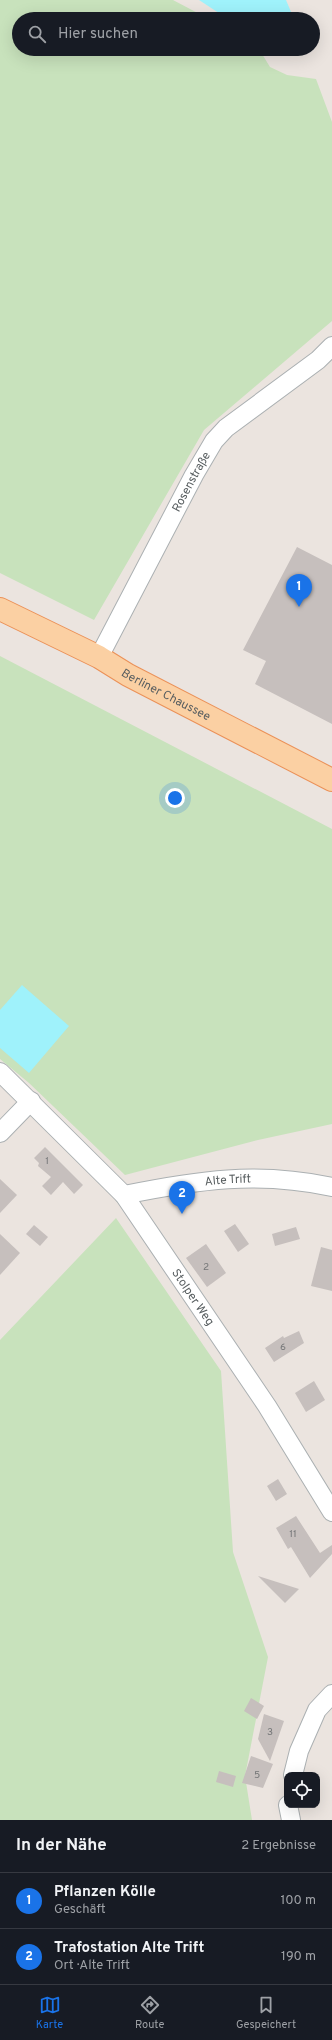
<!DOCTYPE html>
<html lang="de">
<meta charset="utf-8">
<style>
body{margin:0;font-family:Overpass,sans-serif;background:#242831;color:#f1f3f6}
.controls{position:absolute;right:12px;bottom:12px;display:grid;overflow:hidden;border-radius:8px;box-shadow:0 4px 16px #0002}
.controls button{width:36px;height:36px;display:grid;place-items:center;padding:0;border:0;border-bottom:1px solid #363941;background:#171b24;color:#f1f3f6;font:20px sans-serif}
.you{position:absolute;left:175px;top:798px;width:14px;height:14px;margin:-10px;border:3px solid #fff;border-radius:50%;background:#1a73e8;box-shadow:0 0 0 6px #1a73e833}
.badge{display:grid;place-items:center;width:26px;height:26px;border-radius:50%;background:#1a73e8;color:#fff;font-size:13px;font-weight:700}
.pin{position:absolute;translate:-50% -33px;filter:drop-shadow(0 1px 2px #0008)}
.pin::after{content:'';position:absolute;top:21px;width:14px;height:12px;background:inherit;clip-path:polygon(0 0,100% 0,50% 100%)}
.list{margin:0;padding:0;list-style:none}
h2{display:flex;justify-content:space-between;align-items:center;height:52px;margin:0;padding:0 16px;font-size:17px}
h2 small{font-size:13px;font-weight:400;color:#9ea1a6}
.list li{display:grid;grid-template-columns:26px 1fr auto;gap:12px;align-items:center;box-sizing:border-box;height:56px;padding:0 16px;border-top:1px solid #363941}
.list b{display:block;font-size:15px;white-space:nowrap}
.list p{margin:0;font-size:13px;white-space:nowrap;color:#9ea1a6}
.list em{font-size:13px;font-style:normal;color:#9ea1a6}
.icon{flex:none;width:22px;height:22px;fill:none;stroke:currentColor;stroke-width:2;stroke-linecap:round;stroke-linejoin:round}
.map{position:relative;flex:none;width:332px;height:1820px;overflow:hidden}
.search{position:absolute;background:#171b24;box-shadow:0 4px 16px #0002;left:12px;right:12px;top:12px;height:44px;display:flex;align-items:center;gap:10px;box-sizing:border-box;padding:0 14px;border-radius:22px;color:#9ea1a6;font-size:15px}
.sheet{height:164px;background:#171b24}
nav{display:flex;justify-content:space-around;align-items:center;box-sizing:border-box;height:56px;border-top:1px solid #363941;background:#171b24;font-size:11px;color:#9ea1a6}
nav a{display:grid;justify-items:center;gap:2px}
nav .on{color:#1a73e8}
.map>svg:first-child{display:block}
</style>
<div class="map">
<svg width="332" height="1820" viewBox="0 0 332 1820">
<rect width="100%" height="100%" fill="#ebe4df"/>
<g fill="#c8e2bc">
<path d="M0,0H173L209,19H19V49H259L270,67L287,75L316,79L332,122V321L204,430L94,620L0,573Z"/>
<path d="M0,656L332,829V1124L258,1140L125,1175L29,1083L0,1059Z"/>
<path d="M116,1218L221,1371L233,1552L268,1657L245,1776L252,1820H0V1340Z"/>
</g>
<g fill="#9ff2fb">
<path d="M199,0H286L294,19H228Z"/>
<path d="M22,985L69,1026L29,1073L0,1048V1010Z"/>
</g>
<g fill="#c6bfbd">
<path d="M297,547L332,565V724L255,684L266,661L243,650Z"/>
<path d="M45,1147L83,1185L74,1194L63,1182L51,1195L42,1186L51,1177L38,1166L39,1163L34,1158Z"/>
<path d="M0,1179L17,1195L0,1213Z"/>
<path d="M235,1224L249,1244L238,1252L224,1231Z"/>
<path d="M34,1225L48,1237L40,1246L26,1234Z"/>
<path d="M296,1227L300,1239L275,1246L272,1234Z"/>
<path d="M0,1234L20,1253L0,1275Z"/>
<path d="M206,1244L226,1273L207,1287L186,1258Z"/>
<path d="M321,1247L332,1250V1291L311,1286Z"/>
<path d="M299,1331L304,1343L274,1362L265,1348L283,1336L284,1338Z"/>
<path d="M314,1381L325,1400L306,1412L295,1393Z"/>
<path d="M278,1479L287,1494L276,1501L267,1486Z"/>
<path d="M296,1516L320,1553L332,1545V1554L310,1578L291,1547L288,1549L276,1528Z"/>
<path d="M258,1576L299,1589L285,1603Z"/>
<path d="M251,1698L264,1706L257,1719L244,1711Z"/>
<path d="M264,1714L284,1721L270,1761L258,1739Z"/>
<path d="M251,1756L273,1764L263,1788L242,1783Z"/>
<path d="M219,1771L236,1776L233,1787L216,1782Z"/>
</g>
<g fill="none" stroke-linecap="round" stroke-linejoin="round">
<g stroke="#abb0b2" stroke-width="20">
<g id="minor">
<path id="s1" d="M99,657L194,475L214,441L226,428L318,360L332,346"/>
<path id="s2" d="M0,1072L124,1195L267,1406L332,1512"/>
<path d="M0,1133L31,1101"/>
<path id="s3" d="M124,1195C198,1180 257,1171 332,1187"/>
<path d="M293,1775L299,1751L317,1710L332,1694"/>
<path d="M288,1805L291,1820"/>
</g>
</g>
<g stroke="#eb9158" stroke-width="24">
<g id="major">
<path id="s4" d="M0,609L99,657L128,675L332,780"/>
</g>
</g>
<use href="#minor" stroke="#fff" stroke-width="18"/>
<use href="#major" stroke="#fbd0a3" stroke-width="22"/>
</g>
<g text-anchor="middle" stroke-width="3.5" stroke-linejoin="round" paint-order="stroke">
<g font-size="10" fill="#747677">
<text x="47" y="1164">1</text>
<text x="206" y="1270">2</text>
<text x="283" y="1350">6</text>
<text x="293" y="1537">11</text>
<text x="270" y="1735">3</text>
<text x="257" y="1778">5</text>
</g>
<g font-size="12" fill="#585e60" stroke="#fff">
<text dy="4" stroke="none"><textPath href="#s1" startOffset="198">Rosenstraße</textPath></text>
<text dy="4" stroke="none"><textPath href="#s4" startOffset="187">Berliner Chaussee</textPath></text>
<text dy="4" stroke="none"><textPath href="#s3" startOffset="105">Alte Trift</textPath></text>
<text dy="4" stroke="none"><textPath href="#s2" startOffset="298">Stolper Weg</textPath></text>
</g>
</g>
</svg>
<div class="controls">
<button><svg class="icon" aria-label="locate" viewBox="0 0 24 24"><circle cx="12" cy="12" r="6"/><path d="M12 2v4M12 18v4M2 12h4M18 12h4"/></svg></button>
</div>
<div class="you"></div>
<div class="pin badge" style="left:299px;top:607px">1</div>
<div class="pin badge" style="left:182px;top:1214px">2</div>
<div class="search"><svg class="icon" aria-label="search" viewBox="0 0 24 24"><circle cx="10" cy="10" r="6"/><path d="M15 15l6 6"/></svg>Hier suchen</div>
</div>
<section class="sheet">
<h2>In der Nähe<small>2 Ergebnisse</small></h2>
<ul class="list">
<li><span class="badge">1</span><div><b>Pflanzen Kölle</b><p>Geschäft</p></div><em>100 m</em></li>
<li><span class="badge">2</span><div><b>Trafostation Alte Trift</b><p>Ort · Alte Trift</p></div><em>190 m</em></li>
</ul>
</section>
<nav>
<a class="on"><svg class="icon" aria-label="map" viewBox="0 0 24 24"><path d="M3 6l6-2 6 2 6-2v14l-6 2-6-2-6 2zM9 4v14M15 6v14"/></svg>Karte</a>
<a><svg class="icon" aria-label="directions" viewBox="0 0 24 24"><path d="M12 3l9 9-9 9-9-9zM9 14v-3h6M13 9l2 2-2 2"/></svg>Route</a>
<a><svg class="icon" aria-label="saved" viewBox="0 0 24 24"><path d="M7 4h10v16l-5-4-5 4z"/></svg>Gespeichert</a>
</nav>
